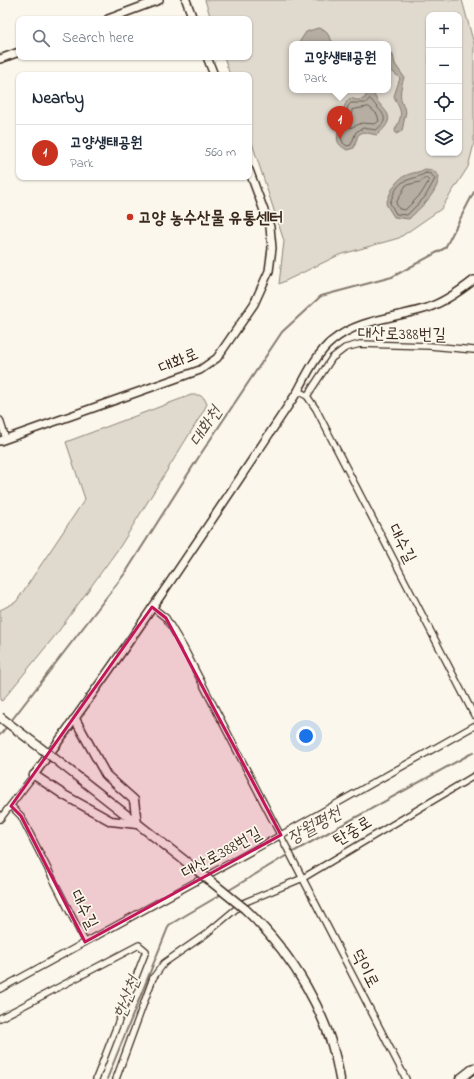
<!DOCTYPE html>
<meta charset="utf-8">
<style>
body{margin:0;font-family:"Indie Flower","Poor Story",sans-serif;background:#f6f6f7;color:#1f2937}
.controls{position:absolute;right:12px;top:12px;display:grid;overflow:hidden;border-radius:8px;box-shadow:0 1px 3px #0004}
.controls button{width:36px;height:36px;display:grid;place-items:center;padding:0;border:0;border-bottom:1px solid #e0e1e3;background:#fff;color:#1f2937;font:20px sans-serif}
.you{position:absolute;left:306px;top:736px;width:14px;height:14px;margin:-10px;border:3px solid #fff;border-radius:50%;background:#1a73e8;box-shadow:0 0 0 6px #1a73e833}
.badge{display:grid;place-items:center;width:26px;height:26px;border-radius:50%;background:#c8321e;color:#fff;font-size:13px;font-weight:700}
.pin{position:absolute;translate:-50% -33px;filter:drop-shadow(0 1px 2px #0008)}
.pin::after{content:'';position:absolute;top:21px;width:14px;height:12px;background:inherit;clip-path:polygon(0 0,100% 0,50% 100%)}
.popup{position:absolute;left:289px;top:41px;width:102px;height:52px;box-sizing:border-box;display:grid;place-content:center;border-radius:8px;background:#fff;filter:drop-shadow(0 1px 3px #0005);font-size:13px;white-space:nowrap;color:#747a83}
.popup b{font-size:15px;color:#1f2937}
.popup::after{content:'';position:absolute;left:50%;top:100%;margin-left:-8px;border:8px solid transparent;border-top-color:#fff}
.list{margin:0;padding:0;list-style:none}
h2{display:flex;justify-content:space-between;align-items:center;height:52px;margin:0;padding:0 16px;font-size:17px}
h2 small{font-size:13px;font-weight:400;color:#747a83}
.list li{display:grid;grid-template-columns:26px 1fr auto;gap:12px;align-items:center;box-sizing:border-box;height:56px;padding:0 16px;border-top:1px solid #e0e1e3}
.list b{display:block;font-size:15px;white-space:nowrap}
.list p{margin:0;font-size:13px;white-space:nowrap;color:#747a83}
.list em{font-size:13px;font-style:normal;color:#747a83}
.icon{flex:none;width:22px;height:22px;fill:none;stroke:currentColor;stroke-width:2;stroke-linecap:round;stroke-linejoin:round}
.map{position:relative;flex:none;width:474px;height:1079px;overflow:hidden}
.search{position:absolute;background:#fff;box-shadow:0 1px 3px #0004;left:16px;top:16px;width:236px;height:44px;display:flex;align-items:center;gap:10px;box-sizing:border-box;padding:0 14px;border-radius:8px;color:#747a83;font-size:15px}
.panel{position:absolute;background:#fff;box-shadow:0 1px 3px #0004;left:16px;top:72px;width:236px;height:108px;border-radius:8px}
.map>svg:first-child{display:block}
</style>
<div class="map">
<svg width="474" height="1079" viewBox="0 0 474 1079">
<rect width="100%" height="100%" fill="#fbf7ec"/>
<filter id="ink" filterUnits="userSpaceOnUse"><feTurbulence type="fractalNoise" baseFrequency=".025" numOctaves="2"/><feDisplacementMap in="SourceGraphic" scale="8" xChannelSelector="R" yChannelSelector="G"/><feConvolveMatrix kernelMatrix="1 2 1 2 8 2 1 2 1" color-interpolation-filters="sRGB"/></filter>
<g filter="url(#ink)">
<g fill="#dfd9ce" stroke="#8d8276" fill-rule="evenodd">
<path d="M205,0H462L474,44V144L468,167L441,209L399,238L339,255L279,284L284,241L249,134V75H230L224,57H249V19H211ZM429,15H459V153H429ZM292,44H388V90H292Z"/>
<path d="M191,395H199L204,398L207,404L203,412L121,545L58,632L2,701L0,700V610L16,602L85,499L66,442Z"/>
</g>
<g fill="#b6aea2" stroke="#85796d">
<path d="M318,28L325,30L334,44H298L306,32Z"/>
<path d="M388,52L393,55L395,64L404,77C400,90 398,99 406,111L402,131L396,134L395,130C404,112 401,113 394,96L400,78L388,68Z"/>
<path d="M369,90H373C376,111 404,112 377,135L363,132L358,135L354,148L347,150C331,141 339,135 342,121C344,111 342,106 350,98L357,100L364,99Z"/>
<path d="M425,169L432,170L439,176C438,193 421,207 409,219L394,217L386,204C390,193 395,179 407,175C414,172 418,173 425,169Z"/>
</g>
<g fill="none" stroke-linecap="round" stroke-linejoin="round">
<g stroke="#6c5f53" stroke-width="1">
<path d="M370,99C373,101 374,104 376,106C386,116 388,121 376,130L363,128L356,132L351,145L347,146L343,143L341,137L348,106L351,103H365Z"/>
<path d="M369,107L377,114L379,121L375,124L362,123L350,128L352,110Z"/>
<path d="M426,173L431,174L435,179L425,197L407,215L396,214L390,203C400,175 405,184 426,173Z"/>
<path d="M426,178L429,181L421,194L405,210L399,209L396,203L406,185L420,182Z"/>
</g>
<g stroke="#85796d" stroke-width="2">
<path d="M11,721L126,572L200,455L282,332L321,296L392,277L445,248L474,192"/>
<path d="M0,735L8,725"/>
<path d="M226,892L284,857L474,752"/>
<path d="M107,1079L169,925L222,894"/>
</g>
<g stroke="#3b2a1e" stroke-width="8">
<g id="minor">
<path d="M298,391L307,396L316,409L474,715"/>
<path d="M307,396L332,358L345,348L360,344L430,346L474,350"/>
<path d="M0,420L6,439"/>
<path d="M152,607L166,618L184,648L406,1079"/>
<path d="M11,806L21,816L85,942"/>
<path d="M0,819L34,775"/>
<path d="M0,989L281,835L474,726"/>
<path d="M0,1018L139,945L146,951L96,1079"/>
<path d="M116,1079L153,978L164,963L206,934L243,903L303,878L474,776"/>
</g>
</g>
<g stroke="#3b2a1e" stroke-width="10">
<g id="tertiary">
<path d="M186,0L193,19"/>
<path d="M108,19L159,0"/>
<path d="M207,57L214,75"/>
<path d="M0,59L19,52"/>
<path d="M0,441L200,370L217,358L254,304L269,271L272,248L270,227L249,170"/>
<path d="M34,775C126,650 212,520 298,391C307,374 317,353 332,341C358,319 396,318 427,308C444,302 460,291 474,280"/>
</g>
</g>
<g stroke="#3b2a1e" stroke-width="11">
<g id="secondary">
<path d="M55,759L198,871"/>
<path d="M34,775L64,795L111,821L137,824L134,800L106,775L75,719"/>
<path d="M245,909C292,953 330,1015 340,1079"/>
<path d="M460,1079L474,1068"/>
</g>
</g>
<use href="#minor" stroke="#fbf7ec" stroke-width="5.5"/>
<use href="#tertiary" stroke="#fbf7ec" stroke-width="7"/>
<use href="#secondary" stroke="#fbf7ec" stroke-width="8"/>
<g stroke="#3b2a1e" stroke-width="11" stroke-linecap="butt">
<g id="secondary-bridge">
<path d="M0,717L55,759"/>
<path d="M198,871L245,909"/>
</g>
</g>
<use href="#secondary-bridge" stroke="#fbf7ec" stroke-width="8"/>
</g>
</g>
<path fill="#c2185b" fill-opacity="0.2" stroke="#c2185b" stroke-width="3" stroke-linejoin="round" d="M152,607L166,618L281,835L85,942L21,816L11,806Z"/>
<circle fill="#c8321e" stroke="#fbf7ec" stroke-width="1.5" cx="130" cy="217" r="4"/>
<g text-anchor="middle" stroke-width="3.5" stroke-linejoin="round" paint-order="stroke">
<g font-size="17" font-weight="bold" fill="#3b2a1e" stroke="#fbf7ec" text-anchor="start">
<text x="138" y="223">고양 농수산물 유통센터</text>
</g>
<g font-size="17" fill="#3b2a1e" stroke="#fbf7ec">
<text transform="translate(402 333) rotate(1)" y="6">대산로388번길</text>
<text transform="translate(178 360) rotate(-23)" y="6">대화로</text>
<text transform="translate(403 543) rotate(63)" y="6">대수길</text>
<text transform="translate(352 830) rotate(-31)" y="6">탄중로</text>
<text transform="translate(221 852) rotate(-29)" y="6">대산로388번길</text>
<text transform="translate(85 909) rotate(63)" y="6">대수길</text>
<text transform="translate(366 968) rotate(63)" y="6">덕이로</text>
</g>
<g font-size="18" font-style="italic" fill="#605246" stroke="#fbf7ec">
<text transform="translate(205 426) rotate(-57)" y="6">대화천</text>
<text transform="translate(314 825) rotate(-29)" y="6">장월평천</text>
<text transform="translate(126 997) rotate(-68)" y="6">한산천</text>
</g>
</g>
</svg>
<div class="controls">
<button>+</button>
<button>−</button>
<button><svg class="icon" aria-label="locate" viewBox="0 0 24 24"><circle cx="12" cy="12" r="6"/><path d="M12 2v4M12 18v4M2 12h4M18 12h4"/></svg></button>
<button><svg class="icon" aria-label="layers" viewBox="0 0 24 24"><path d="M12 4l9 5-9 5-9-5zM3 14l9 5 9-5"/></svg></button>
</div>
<div class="you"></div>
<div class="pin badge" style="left:340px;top:139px">1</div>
<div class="popup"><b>고양생태공원</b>Park</div>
<div class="search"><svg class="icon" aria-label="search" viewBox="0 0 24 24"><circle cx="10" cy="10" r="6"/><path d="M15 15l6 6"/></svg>Search here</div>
<section class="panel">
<h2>Nearby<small></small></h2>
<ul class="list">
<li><span class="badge">1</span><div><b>고양생태공원</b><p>Park</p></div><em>560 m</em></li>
</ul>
</section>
</div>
